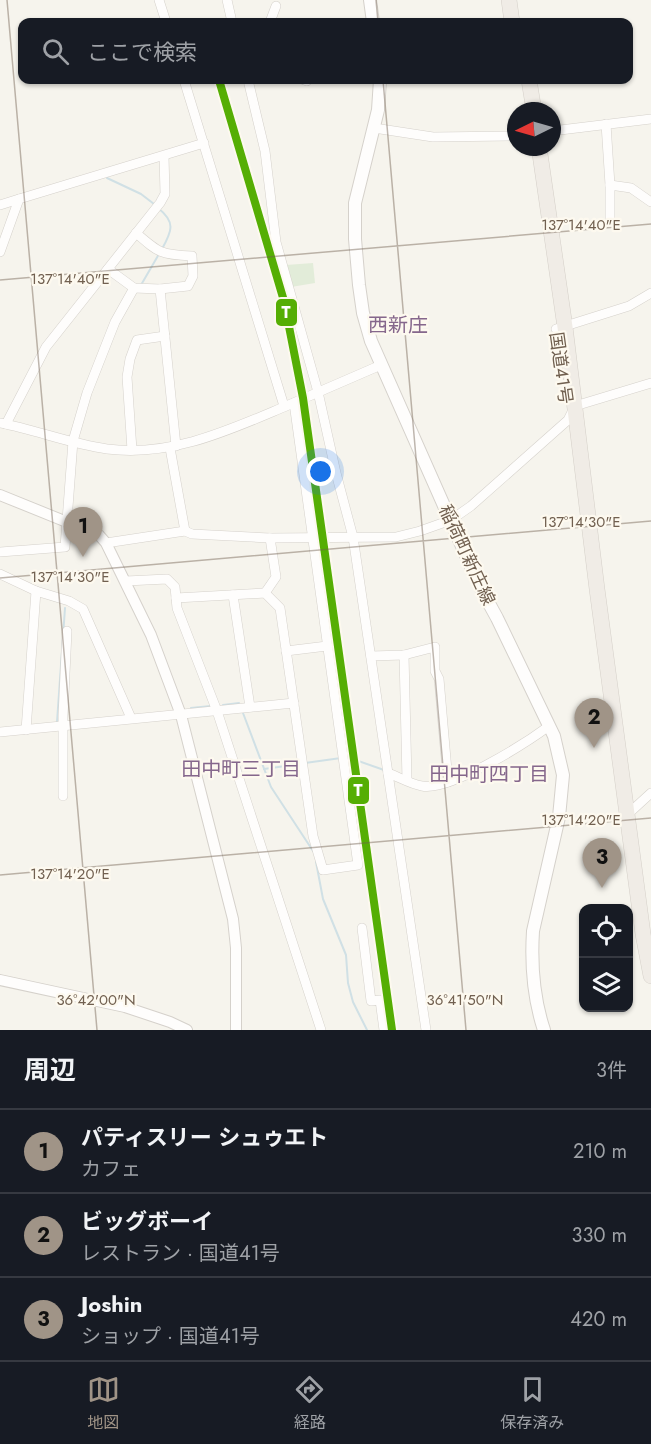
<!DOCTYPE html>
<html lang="ja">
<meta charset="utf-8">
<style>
body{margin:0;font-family:Jost,"Noto Sans JP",sans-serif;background:#20242c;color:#f1f3f6}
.controls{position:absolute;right:18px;bottom:18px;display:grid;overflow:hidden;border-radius:12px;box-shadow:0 2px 4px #0004}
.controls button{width:54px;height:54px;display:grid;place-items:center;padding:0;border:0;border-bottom:2px solid #363941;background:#171b24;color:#f1f3f6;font:30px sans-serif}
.compass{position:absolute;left:507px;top:102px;width:54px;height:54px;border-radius:50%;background:#171b24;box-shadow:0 2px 4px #0004;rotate:265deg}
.you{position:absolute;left:321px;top:472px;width:21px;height:21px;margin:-15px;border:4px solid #fff;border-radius:50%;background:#1a73e8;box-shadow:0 0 0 9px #1a73e833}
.badge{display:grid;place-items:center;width:39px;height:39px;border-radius:50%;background:#a09487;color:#111;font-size:20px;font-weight:700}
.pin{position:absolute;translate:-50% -50px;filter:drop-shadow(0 2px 3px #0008)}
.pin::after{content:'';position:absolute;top:32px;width:21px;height:18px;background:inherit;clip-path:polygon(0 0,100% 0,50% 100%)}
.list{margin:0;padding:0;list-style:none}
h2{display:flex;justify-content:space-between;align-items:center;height:78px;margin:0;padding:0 24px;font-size:26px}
h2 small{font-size:20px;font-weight:400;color:#9ea1a6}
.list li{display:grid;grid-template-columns:39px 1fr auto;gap:18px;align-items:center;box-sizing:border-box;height:84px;padding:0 24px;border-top:2px solid #363941}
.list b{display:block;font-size:22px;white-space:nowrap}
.list p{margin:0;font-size:20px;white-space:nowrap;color:#9ea1a6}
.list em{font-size:20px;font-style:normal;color:#9ea1a6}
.icon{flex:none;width:33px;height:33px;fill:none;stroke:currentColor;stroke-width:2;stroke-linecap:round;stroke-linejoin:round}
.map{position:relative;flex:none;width:651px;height:1030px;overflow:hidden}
.search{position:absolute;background:#171b24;box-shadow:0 2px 4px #0004;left:18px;right:18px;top:18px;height:66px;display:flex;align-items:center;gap:15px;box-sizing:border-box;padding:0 21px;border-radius:12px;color:#9ea1a6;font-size:22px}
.sheet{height:330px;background:#171b24}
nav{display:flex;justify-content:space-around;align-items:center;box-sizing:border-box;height:84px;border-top:2px solid #363941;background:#171b24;font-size:16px;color:#9ea1a6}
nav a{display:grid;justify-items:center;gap:3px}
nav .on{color:#a09487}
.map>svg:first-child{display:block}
</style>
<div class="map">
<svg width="651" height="1030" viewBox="0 0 651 1030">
<rect width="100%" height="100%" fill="#f6f4ed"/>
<path fill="#e2ecd9" d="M313,263L315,283L291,287L286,265Z"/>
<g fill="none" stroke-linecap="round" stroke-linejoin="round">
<g stroke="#d0e0e5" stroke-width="2">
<path d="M107,178L141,194L154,204"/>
<path d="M158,208C176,222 172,231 162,249"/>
<path d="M141,285L159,254"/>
<path d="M223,705L239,703"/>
<path d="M191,708L211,706"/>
<path d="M243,713L271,787L313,851"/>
<path d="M60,722H57L65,608"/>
<path d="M347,757L384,770"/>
<path d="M305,763L341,758"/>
<path d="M264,769L300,764"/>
<path d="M316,862L323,899L346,955L348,983L353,1002L367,1030"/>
</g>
<g stroke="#d5d1cb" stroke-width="10">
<g id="minor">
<path d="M159,0L166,22"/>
<path d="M227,0L232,22"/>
<path d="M270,22L276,6"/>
<path d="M184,80L284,406"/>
<path d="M248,80L265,151L276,242L318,392L336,473L353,537L426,1030"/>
<path d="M304,80L307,81"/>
<path d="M606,124L610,185V218"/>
<path d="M374,128L433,137L516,136"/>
<path d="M552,131L651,119"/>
<path d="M610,185L631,188L651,202"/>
<path d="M0,205L19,199"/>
<path d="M0,252L19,199L204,143"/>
<path d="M108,269L134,288L160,289L188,286L193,276L192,256C161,255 159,253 136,233"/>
<path d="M160,289L176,446"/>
<path d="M556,329L629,306L651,293"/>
<path d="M0,423C36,430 71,444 107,449C171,457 227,431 284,407C316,393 348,379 381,365"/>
<path d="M6,424L46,347L160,203L165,194L164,156"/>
<path d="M170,448L185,531"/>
<path d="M132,450L127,377L130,359L137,340L165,336"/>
<path d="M106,543L185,531L192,534L270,538L396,537L420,531L451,520L471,506L568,420L575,406L651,383"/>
<path d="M0,552L65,547L73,441L87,393L115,322L134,288"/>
<path d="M0,574L36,591L69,601L83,609L131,718"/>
<path d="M126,581L167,579L175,587L177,608L217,711L321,1030"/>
<path d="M265,593L276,577L270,538"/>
<path d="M233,595L250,707"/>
<path d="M176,598L265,593L280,608L313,836L323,870L358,865L294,403"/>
<path d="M286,651L327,646"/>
<path d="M404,655L407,780"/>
<path d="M371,656L404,655L435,647V671L439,679L448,782"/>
<path d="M26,730L36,591"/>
<path d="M0,732L294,703"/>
<path d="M388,773C399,777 410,784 422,786C449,792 526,743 549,726"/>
<path d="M63,796V716L67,631"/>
<path d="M628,814L651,793"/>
<path d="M362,928L371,1001L380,1000L384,1030"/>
</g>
</g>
<g stroke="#d5d1cb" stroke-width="12">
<g id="tertiary">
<path d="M0,495L99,535L106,543L151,635L181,715L233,919L236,948V1030"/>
<path d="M0,980L125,1007L170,1022L187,1030"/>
</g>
</g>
<g stroke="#d5d1cb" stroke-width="14">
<g id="secondary">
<path d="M370,0L373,22"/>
<path d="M380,80L378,110L355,203V239L359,285L363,313L371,341L480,587L497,618L554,736L563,775L559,817L533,931C531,963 534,1000 544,1030"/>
</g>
</g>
<g stroke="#d4cfc8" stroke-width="16">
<g id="trunk">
<path d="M509,0L512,22"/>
<path d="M529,80L534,111"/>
<path d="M539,147L565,327L597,589L643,934L651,976"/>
</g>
</g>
<use href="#minor" stroke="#fefdfc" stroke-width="9"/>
<use href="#tertiary" stroke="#fefdfc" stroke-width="10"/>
<use href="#secondary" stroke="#fefdfc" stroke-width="12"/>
<use href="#trunk" stroke="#f0ece6" stroke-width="15"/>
<g stroke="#fdf9ef" stroke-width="12">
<path id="rail-1" d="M219,80L284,301L303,398L392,1030"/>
</g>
<use href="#rail-1" stroke="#55ae04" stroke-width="8"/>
</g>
<path fill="none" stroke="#716050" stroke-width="1.5" stroke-opacity="0.45" d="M7,0L97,1030M376,0L378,22M383,80L466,1030M0,280L651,224M0,578L651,521M0,875L651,818"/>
<g text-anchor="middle" stroke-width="4.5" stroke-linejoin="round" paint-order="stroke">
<g font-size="18" fill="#716050" stroke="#fdf9ef">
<text transform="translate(561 368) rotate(82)" y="6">国道41号</text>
<text transform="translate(467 555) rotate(65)" y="6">稲荷町新庄線</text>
</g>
<g font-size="20" fill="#85678c" stroke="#fdf9ef">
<text x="398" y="332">西新庄</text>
<text x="241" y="776">田中町三丁目</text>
<text x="489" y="781">田中町四丁目</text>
</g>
</g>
<g font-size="15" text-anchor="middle" fill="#716050" stroke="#fdf9ef" stroke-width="4.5" stroke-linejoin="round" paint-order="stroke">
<text x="581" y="230">137°14'40"E</text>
<text x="70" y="284">137°14'40"E</text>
<text x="581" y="527">137°14'30"E</text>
<text x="70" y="582">137°14'30"E</text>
<text x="581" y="825">137°14'20"E</text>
<text x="70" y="879">137°14'20"E</text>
<text x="96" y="1005">36°42'00"N</text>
<text x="465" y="1005">36°41'50"N</text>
</g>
<g stroke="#fdf9ef" stroke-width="2">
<rect x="275" y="298" width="23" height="29" rx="6" fill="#55ae04"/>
<rect x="347" y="776" width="23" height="29" rx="6" fill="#55ae04"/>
</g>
<g font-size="16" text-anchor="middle" font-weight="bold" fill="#fff">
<text x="286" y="318">T</text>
<text x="358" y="796">T</text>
</g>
</svg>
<div class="controls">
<button><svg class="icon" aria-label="locate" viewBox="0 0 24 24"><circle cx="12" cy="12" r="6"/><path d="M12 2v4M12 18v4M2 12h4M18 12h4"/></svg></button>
<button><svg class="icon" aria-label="layers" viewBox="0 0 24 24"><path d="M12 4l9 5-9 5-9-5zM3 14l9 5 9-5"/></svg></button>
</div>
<svg class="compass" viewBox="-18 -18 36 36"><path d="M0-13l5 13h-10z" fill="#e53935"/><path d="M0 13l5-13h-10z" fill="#9ea1a6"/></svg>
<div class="you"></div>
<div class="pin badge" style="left:83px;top:557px">1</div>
<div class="pin badge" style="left:594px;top:748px">2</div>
<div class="pin badge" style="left:602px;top:888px">3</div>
<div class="search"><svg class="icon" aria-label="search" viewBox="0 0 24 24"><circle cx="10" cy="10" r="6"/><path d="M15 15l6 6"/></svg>ここで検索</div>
</div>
<section class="sheet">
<h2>周辺<small>3件</small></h2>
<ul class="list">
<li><span class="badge">1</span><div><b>パティスリー シュゥエト</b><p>カフェ</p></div><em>210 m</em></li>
<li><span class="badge">2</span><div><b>ビッグボーイ</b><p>レストラン · 国道41号</p></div><em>330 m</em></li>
<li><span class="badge">3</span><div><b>Joshin</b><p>ショップ · 国道41号</p></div><em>420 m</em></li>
</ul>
</section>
<nav>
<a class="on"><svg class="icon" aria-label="map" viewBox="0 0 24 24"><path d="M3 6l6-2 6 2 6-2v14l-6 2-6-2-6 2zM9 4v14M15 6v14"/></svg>地図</a>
<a><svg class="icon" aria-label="directions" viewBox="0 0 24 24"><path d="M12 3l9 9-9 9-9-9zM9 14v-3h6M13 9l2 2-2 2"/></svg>経路</a>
<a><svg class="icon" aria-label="saved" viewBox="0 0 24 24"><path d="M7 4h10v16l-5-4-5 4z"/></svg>保存済み</a>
</nav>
